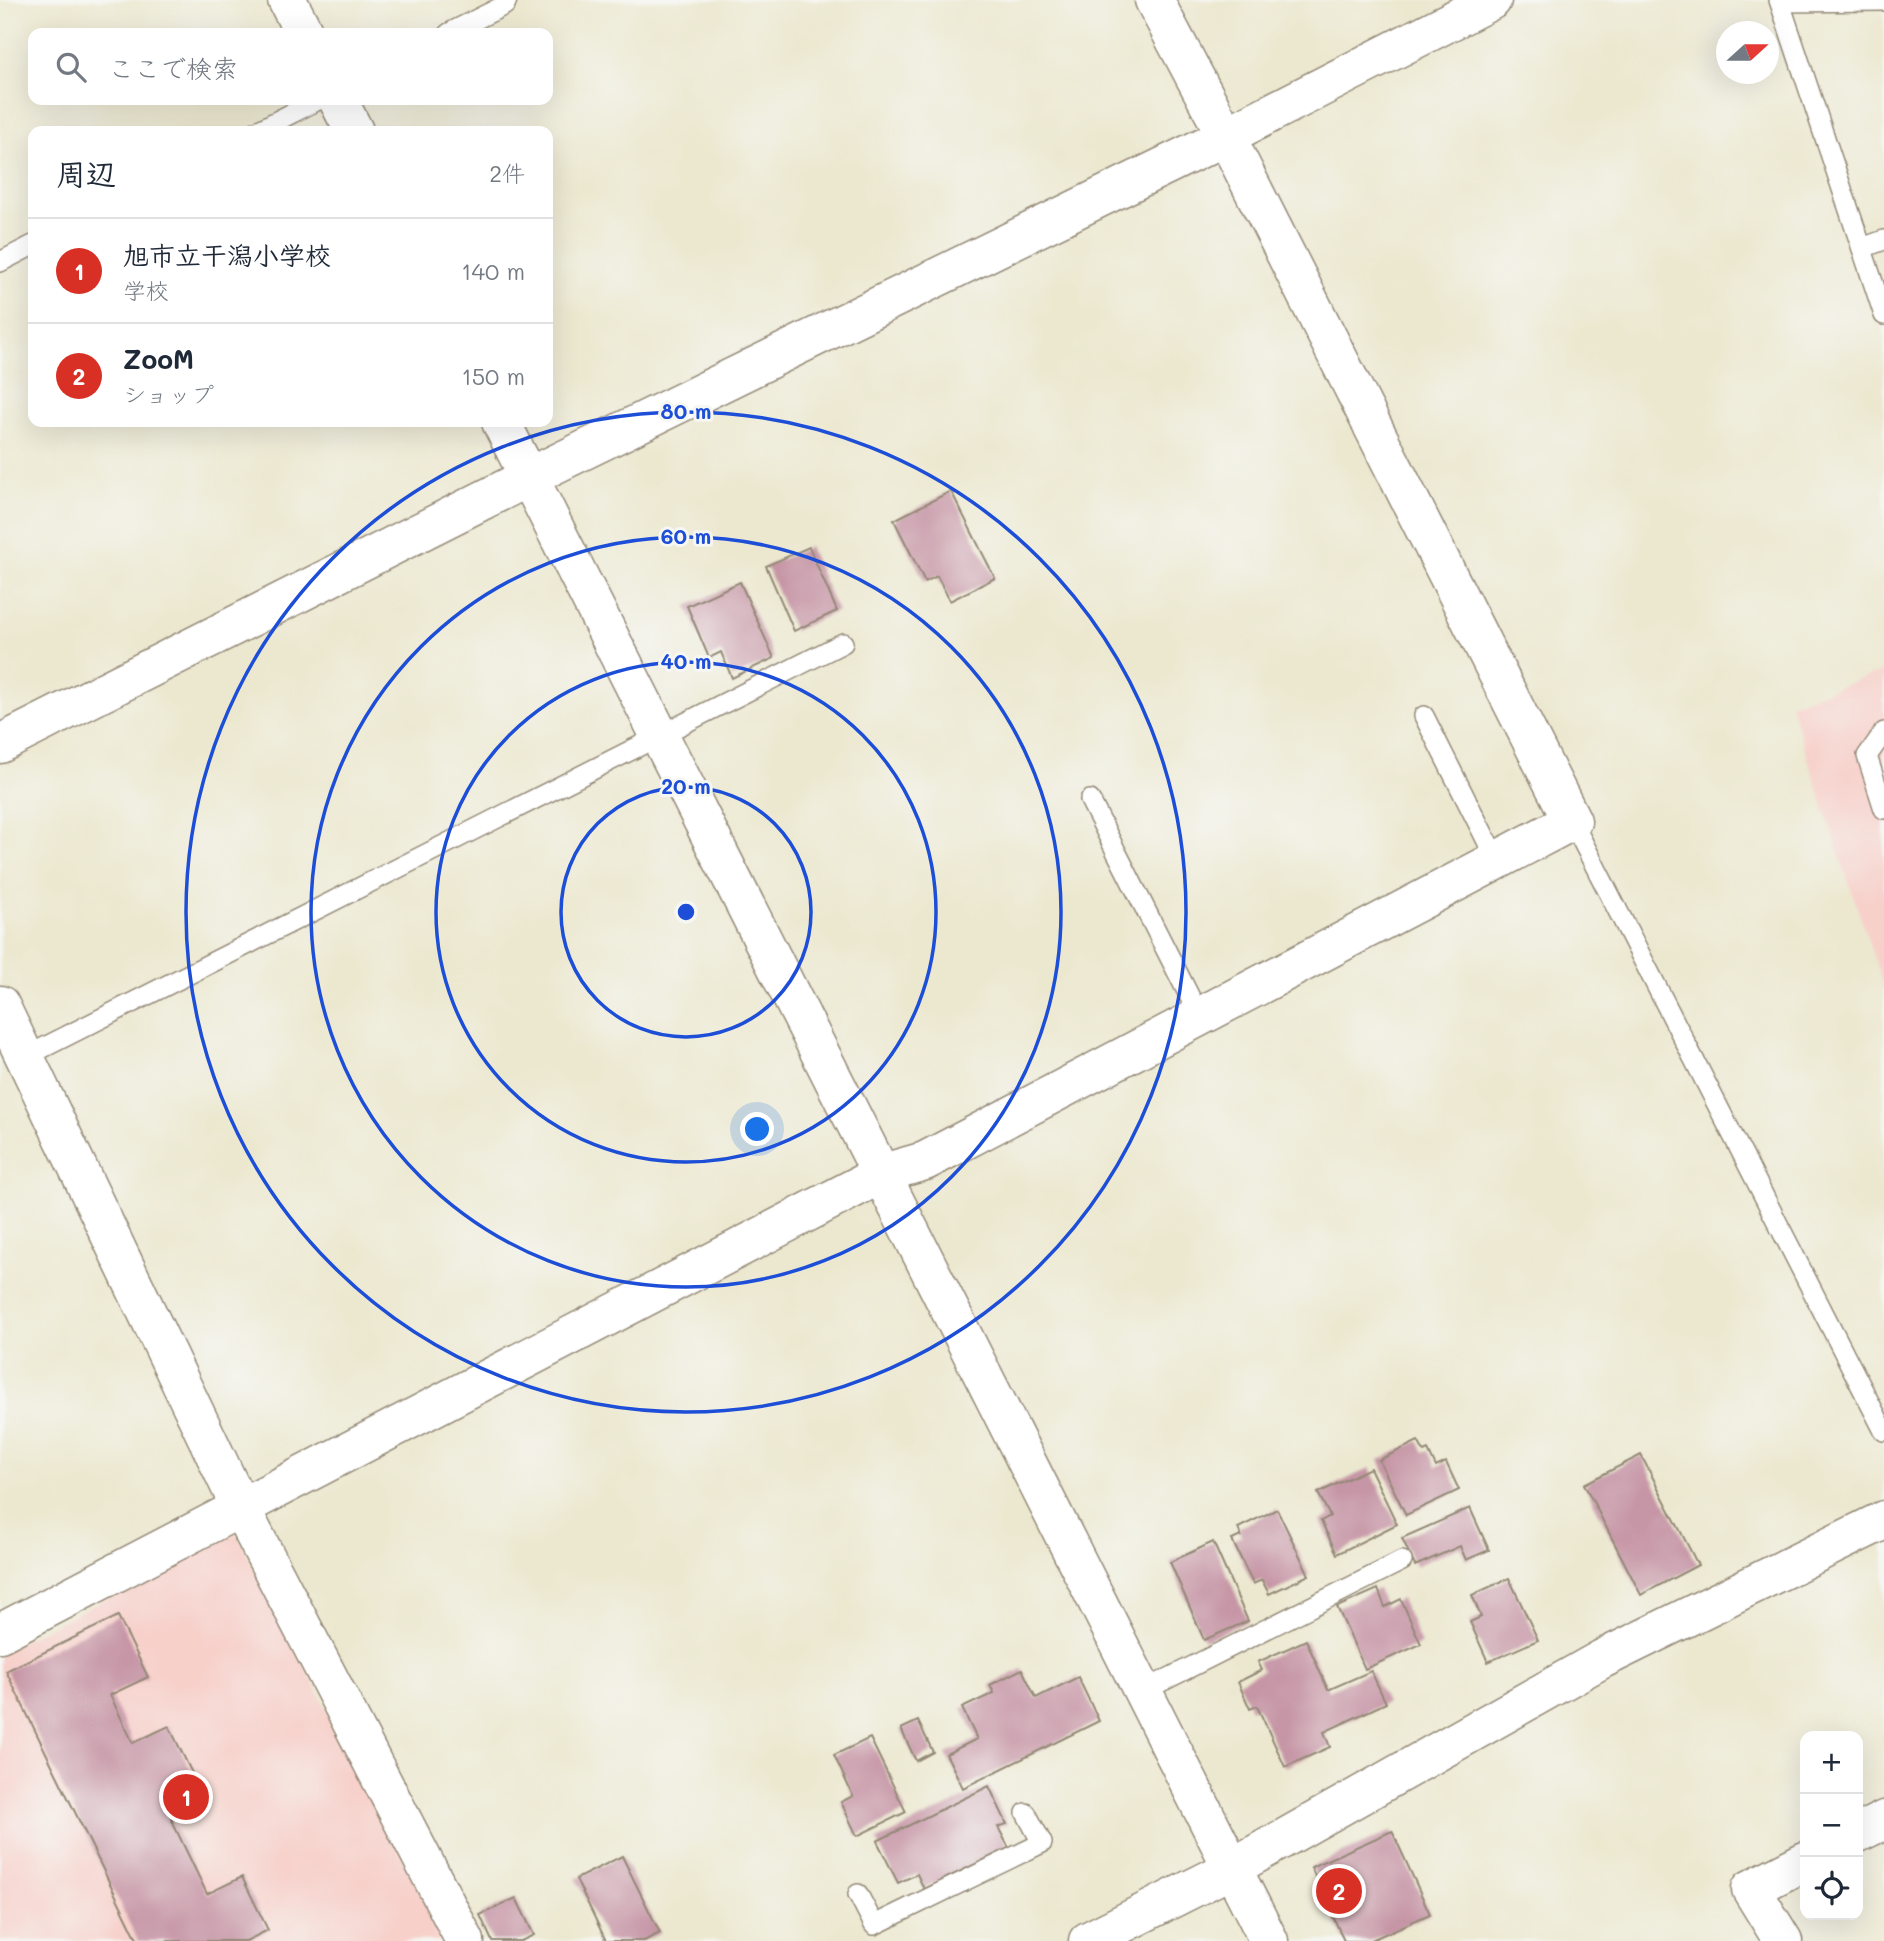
<!DOCTYPE html>
<html lang="ja">
<meta charset="utf-8">
<style>
body{margin:0;font-family:Mali,"Klee One",sans-serif;background:#f6f6f7;color:#1f2937}
.controls{position:absolute;right:21px;bottom:21px;display:grid;overflow:hidden;border-radius:14px;box-shadow:0 7px 28px #0002}
.controls button{width:63px;height:63px;display:grid;place-items:center;padding:0;border:0;border-bottom:2px solid #e0e1e3;background:#fff;color:#1f2937;font:35px sans-serif}
.compass{position:absolute;left:1716px;top:21px;width:63px;height:63px;border-radius:50%;background:#fff;box-shadow:0 7px 28px #0002;rotate:69deg}
.you{position:absolute;left:758px;top:1130px;width:24px;height:24px;margin:-18px;border:5px solid #fff;border-radius:50%;background:#1a73e8;box-shadow:0 0 0 10px #1a73e833}
.badge{display:grid;place-items:center;width:46px;height:46px;border-radius:50%;background:#d93025;color:#fff;font-size:23px;font-weight:700}
.pin{position:absolute;translate:-50% -50%;border:4px solid #fff;box-shadow:0 2px 7px #0006}
.list{margin:0;padding:0;list-style:none}
h2{display:flex;justify-content:space-between;align-items:center;height:91px;margin:0;padding:0 28px;font-size:30px}
h2 small{font-size:23px;font-weight:400;color:#747a83}
.list li{display:grid;grid-template-columns:46px 1fr auto;gap:21px;align-items:center;box-sizing:border-box;height:105px;padding:0 28px;border-top:2px solid #e0e1e3}
.list b{display:block;font-size:26px;white-space:nowrap}
.list p{margin:0;font-size:23px;white-space:nowrap;color:#747a83}
.list em{font-size:23px;font-style:normal;color:#747a83}
.icon{flex:none;width:38px;height:38px;fill:none;stroke:currentColor;stroke-width:2;stroke-linecap:round;stroke-linejoin:round}
.map{position:relative;flex:none;width:1884px;height:1941px;overflow:hidden}
.search{position:absolute;background:#fff;box-shadow:0 7px 28px #0002;left:28px;top:28px;width:525px;height:77px;display:flex;align-items:center;gap:18px;box-sizing:border-box;padding:0 24px;border-radius:14px;color:#747a83;font-size:26px}
.panel{position:absolute;background:#fff;box-shadow:0 7px 28px #0002;left:28px;top:126px;width:525px;height:301px;border-radius:14px}
.map>svg:first-child{display:block}
</style>
<div class="map">
<svg width="1884" height="1941" viewBox="0 0 1884 1941">
<rect width="100%" height="100%" fill="#f6f6f2"/>
<filter id="ink" filterUnits="userSpaceOnUse"><feTurbulence type="fractalNoise" baseFrequency=".0143" numOctaves="2"/><feDisplacementMap in="SourceGraphic" scale="14" xChannelSelector="R" yChannelSelector="G"/><feConvolveMatrix kernelMatrix="1 2 1 2 8 2 1 2 1" color-interpolation-filters="sRGB"/></filter>
<filter id="wash" filterUnits="userSpaceOnUse"><feTurbulence type="fractalNoise" baseFrequency=".00686" numOctaves="4" result="noise"/><feDisplacementMap in="SourceGraphic" scale="28" xChannelSelector="R" yChannelSelector="G"/><feGaussianBlur stdDeviation="1.57" result="paint"/><feColorMatrix in="noise" values="0 0 0 0 0 0 0 0 0 0 0 0 0 0 0 0 0 1.4 0 .05"/><feComposite in="paint" operator="in"/></filter>
<g filter="url(#wash)">
<rect width="100%" height="100%" fill="#ece8d0"/>
<g fill="#f7d0ca">
<path d="M1884,671V989L1790,704Z"/>
<path d="M236,1533L446,1941H0V1652Z"/>
</g>
<g id="blocks">
<g fill="#c695a6">
<path d="M951,491L995,578L950,601L937,576L925,582L894,520Z"/>
<path d="M809,547L837,611L794,631L766,566Z"/>
<path d="M740,582L774,658L732,678L721,652L709,658L687,606Z"/>
<path d="M1418,1441L1424,1452L1428,1450L1436,1467L1446,1462L1459,1490L1406,1515L1379,1460Z"/>
<path d="M1641,1455L1698,1565L1641,1595L1584,1484Z"/>
<path d="M1370,1468L1397,1524L1337,1554L1321,1521L1330,1516L1318,1493Z"/>
<path d="M1470,1508L1489,1550L1466,1560L1460,1546L1415,1566L1402,1538Z"/>
<path d="M1277,1509L1309,1575L1269,1594L1262,1580L1253,1584L1232,1540L1241,1536L1238,1528Z"/>
<path d="M1213,1542L1248,1621L1204,1640L1170,1562Z"/>
<path d="M1509,1578L1538,1640L1488,1662L1470,1622L1481,1617L1472,1595Z"/>
<path d="M1378,1589L1385,1607L1401,1599L1421,1644L1365,1669L1337,1607Z"/>
<path d="M118,1616L148,1677L110,1695L133,1743L169,1726L206,1802L171,1819L207,1894L242,1877L268,1930L246,1941H138L6,1671Z"/>
<path d="M1306,1640L1328,1690L1371,1671L1386,1703L1324,1732L1330,1747L1285,1767L1257,1706L1250,1709L1238,1682L1262,1670L1258,1662Z"/>
<path d="M1022,1669L1036,1698L1078,1677L1099,1721L963,1788L946,1754L977,1739L962,1708L994,1693L990,1685Z"/>
<path d="M918,1721L933,1752L916,1761L901,1729Z"/>
<path d="M870,1738L906,1812L857,1836L841,1802L853,1796L834,1755Z"/>
<path d="M989,1786L1007,1824L998,1827L1009,1848L924,1889L917,1874L898,1883L877,1841Z"/>
<path d="M1392,1831L1430,1914L1369,1941H1344L1311,1867Z"/>
<path d="M622,1856L660,1933L644,1941H606L576,1879Z"/>
<path d="M516,1898L534,1935L521,1941H492L480,1915Z"/>
</g>
</g>
</g>
<g filter="url(#ink)">
<use href="#blocks" fill-opacity="0" stroke="#948977" stroke-width="2"/>
<g fill="none" stroke-linecap="round" stroke-linejoin="round">
<g stroke="#948977" stroke-width="22">
<g id="service">
<path d="M1779,0L1884,315"/>
<path d="M1780,2L1884,1"/>
<path d="M449,33L505,5L507,0"/>
<path d="M257,131L318,100"/>
<path d="M1862,248L1884,240"/>
<path d="M0,262L33,245"/>
<path d="M1424,716L1497,861"/>
<path d="M1884,732L1867,756L1884,809"/>
<path d="M1090,800L1200,1017"/>
<path d="M1572,821L1884,1431"/>
<path d="M27,1056L843,643"/>
<path d="M1143,1691L1402,1561"/>
<path d="M858,1894L874,1925L1042,1843L1026,1813"/>
</g>
</g>
<g stroke="#948977" stroke-width="41">
<g id="minor">
<path d="M0,744L529,477L1226,136L1492,0"/>
<path d="M0,1005L240,1507L465,1941"/>
<path d="M0,1633L883,1173L925,1161L1572,821L1226,136L1154,0"/>
<path d="M1858,1833L1884,1820"/>
<path d="M1088,1941L1219,1875L1602,1659L1884,1520"/>
<path d="M1783,1941L1751,1889L1805,1861"/>
</g>
</g>
<g stroke="#948977" stroke-width="41">
<g id="tertiary">
<path d="M287,0L304,33"/>
<path d="M338,100L354,131"/>
<path d="M501,422L1269,1941"/>
</g>
</g>
<use href="#service" stroke="#fff" stroke-width="19"/>
<use href="#minor" stroke="#fff" stroke-width="38"/>
<use href="#tertiary" stroke="#fff" stroke-width="38"/>
</g>
</g>
<g fill="none" stroke="#1d4ed8" stroke-width="3.5">
<circle cx="686" cy="912" r="125"/>
<circle cx="686" cy="912" r="250"/>
<circle cx="686" cy="912" r="375"/>
<circle cx="686" cy="912" r="500"/>
</g>
<circle cx="686" cy="912" r="10" fill="#1d4ed8" stroke="#f6f6f2" stroke-width="3.5"/>
<g font-size="21" text-anchor="middle" font-weight="bold" fill="#1d4ed8" stroke="#f6f6f2" stroke-width="6" stroke-linejoin="round" paint-order="stroke">
<text x="686" y="419">80 m</text>
<text x="686" y="544">60 m</text>
<text x="686" y="669">40 m</text>
<text x="686" y="794">20 m</text>
</g>
</svg>
<div class="controls">
<button>+</button>
<button>−</button>
<button><svg class="icon" aria-label="locate" viewBox="0 0 24 24"><circle cx="12" cy="12" r="6"/><path d="M12 2v4M12 18v4M2 12h4M18 12h4"/></svg></button>
</div>
<svg class="compass" viewBox="-18 -18 36 36"><path d="M0-13l5 13h-10z" fill="#e53935"/><path d="M0 13l5-13h-10z" fill="#747a83"/></svg>
<div class="you"></div>
<div class="pin badge" style="left:186px;top:1797px">1</div>
<div class="pin badge" style="left:1339px;top:1891px">2</div>
<div class="search"><svg class="icon" aria-label="search" viewBox="0 0 24 24"><circle cx="10" cy="10" r="6"/><path d="M15 15l6 6"/></svg>ここで検索</div>
<section class="panel">
<h2>周辺<small>2件</small></h2>
<ul class="list">
<li><span class="badge">1</span><div><b>旭市立干潟小学校</b><p>学校</p></div><em>140 m</em></li>
<li><span class="badge">2</span><div><b>ZooM</b><p>ショップ</p></div><em>150 m</em></li>
</ul>
</section>
</div>
